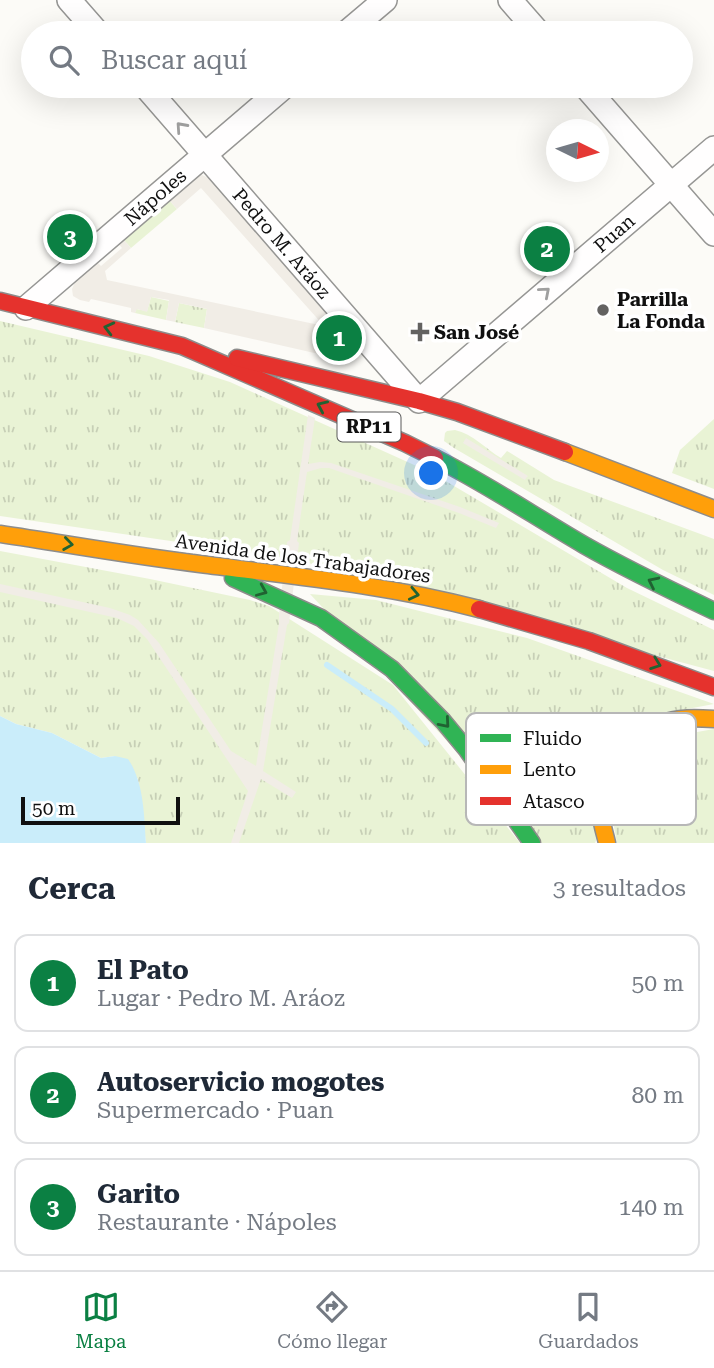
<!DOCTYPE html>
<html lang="es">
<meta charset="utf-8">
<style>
body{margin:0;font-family:"Roboto Serif",serif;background:#f2f2f3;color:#1f2937}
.compass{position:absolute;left:546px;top:119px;width:63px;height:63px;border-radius:50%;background:#fff;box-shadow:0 7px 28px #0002;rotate:95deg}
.scale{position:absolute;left:21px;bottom:18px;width:159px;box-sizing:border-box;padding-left:7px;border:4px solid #101010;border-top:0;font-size:19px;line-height:24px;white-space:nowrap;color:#101010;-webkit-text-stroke:5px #fff;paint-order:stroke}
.you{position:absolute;left:432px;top:474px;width:24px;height:24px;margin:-18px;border:5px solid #fff;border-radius:50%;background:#1a73e8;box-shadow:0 0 0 10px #1a73e833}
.badge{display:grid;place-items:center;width:46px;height:46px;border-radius:50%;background:#0b8043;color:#fff;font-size:23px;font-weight:700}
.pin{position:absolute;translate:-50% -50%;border:4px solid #fff;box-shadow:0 2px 7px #0006}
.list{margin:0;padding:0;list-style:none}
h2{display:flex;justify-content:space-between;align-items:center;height:91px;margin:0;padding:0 28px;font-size:30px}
h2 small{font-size:23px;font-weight:400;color:#747a83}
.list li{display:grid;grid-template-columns:46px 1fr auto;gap:21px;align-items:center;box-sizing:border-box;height:98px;margin:0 14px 14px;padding:0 14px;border:2px solid #e0e1e3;border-radius:14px}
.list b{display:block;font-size:26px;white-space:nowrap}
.list p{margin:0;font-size:23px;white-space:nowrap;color:#747a83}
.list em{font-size:23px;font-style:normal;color:#747a83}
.icon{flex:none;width:38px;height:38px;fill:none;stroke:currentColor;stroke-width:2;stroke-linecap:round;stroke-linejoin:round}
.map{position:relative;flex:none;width:714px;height:843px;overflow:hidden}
.search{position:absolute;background:#fff;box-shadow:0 7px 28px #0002;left:21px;right:21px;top:21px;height:77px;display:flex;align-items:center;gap:18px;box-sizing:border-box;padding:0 24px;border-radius:38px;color:#747a83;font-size:26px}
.sheet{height:427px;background:#fff}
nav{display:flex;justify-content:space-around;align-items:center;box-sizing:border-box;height:98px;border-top:2px solid #e0e1e3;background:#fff;font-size:19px;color:#747a83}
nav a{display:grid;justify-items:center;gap:4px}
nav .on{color:#0b8043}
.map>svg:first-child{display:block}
</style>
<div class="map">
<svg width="714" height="843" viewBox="0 0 714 843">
<defs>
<pattern id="grass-tufts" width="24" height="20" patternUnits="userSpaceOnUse" patternTransform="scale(1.75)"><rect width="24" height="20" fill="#e9f3d5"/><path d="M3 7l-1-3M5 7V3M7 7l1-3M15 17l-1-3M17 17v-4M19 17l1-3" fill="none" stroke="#c7cfb6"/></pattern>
</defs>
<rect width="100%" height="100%" fill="#fcfbf7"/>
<g fill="url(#grass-tufts)">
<path d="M169,200L177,209L131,248L123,239Z"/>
<path d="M151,297L169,301L166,320L135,313L136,309L147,311Z"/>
<path d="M179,303L207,309L204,328L175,322Z"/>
<path d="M0,321L149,356L230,382L432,473L627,588L714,630V671L297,560L298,543L286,558L0,516Z"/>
<path d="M714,419V489L672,473L680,450Z"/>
<path d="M455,430C473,434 486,449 501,458L507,451L554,480L714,539V595L663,570L454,448L444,441L445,433L447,431Z"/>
<path d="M0,551L150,579L250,600L269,606L393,685L520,843H146L138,779L115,756L101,758L52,733L16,724L0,716Z"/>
<path d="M310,594L376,600L527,638L714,704L644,717L595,843H542Z"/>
<path d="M714,729V843H617L609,800L641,742Z"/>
</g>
<g fill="#f1ede6">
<path d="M202,175L211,179L352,340L351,347L345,355L332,357L204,328L207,309L179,303L175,322L166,320L169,300L151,297L147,312L137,309L135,313L131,312V308L91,299L89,302L80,300L73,296L72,289L76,280L97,262L101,266L122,248L118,243L123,239L131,248L105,271L107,280L324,326L201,188L177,209L169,200L197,176Z"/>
<path d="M308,415L315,418L308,464L320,462L331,463L460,507L499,523L496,528L459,513L329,468H321L307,472L297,541L299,543L289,623L287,625L263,771L296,792L292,798L261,779L239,843H231L248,791L147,639L134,626L117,618L0,592V584L110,608L130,615L138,620L159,643L231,751L256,766L279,624V615L287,542L290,540Z"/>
<path d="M466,438L528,476L526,478L525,480L463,443Z"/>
</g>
<path fill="#caedfa" d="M0,716L16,724L52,733L101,758L115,756L128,759C144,782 144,815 146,843H0Z"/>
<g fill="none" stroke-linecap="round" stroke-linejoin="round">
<path stroke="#caedfa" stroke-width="6" d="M327,665L392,709L426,743"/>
<g stroke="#969694" stroke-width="26">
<g id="street">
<path d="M69,0L98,33"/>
<path d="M510,0L539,33"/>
<path d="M346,33L385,0"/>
<path d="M145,86L419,401L714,148"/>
<path d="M585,86L714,234"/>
<path d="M26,308L285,86"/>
</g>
</g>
<g stroke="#8d8c8b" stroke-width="19">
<g id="fast">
<path d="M435,458C487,484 534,516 584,545C626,569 670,590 714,611"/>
<path d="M233,578L321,618L392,669L443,721L467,750L532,843"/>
</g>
</g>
<g stroke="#8d8c8b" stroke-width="19">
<g id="slow">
<path d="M565,452L714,509"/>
<path d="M0,534C67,544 133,556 200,564C294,576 387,585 479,609"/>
<path d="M607,843C605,834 602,825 601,817C596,775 622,738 660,724C678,717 696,718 714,719"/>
</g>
</g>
<g stroke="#8d8c8b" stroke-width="19">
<g id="jam">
<path d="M0,301L182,346L405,443L435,458"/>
<path d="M237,358L419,401L457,412L565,452"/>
<path d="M479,609L589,641L714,687"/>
</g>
</g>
<use href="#street" stroke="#fffefe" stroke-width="23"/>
<use href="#fast" stroke="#30b455" stroke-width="16"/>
<use href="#slow" stroke="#ff9f0a" stroke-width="16"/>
<use href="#jam" stroke="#e5322d" stroke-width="16"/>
</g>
<defs><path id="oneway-chevron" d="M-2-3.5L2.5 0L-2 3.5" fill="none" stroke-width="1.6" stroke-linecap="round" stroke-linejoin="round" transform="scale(1.75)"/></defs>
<g stroke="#9f9f9f">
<use href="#oneway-chevron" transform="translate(181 127) rotate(-132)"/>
<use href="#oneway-chevron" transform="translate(545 292) rotate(-41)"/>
</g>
<g stroke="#206232">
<use href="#oneway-chevron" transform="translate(109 328) rotate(-166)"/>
<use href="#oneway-chevron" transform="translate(322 406) rotate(-156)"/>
<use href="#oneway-chevron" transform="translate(68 544) rotate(8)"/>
<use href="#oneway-chevron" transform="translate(653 582) rotate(-154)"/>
<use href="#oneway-chevron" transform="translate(262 591) rotate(23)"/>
<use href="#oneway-chevron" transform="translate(414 594) rotate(12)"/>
<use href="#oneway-chevron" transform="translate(656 664) rotate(20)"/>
<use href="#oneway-chevron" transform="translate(445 723) rotate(49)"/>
</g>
<g fill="#636261" stroke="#fff" stroke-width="2.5">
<circle cx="603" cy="310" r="7"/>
<path d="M416.5 321.5h7v7h7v7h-7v7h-7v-7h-7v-7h7z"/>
</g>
<g text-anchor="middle" stroke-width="7" stroke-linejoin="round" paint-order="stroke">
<rect fill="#fff" stroke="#585858" stroke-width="2" x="337.5" y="412.5" width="63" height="29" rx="5"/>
<g font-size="18" font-weight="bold" fill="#101010">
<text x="369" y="433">RP11</text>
</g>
<g font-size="19" fill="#101010" stroke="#fff">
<text transform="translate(155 197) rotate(-41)" y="7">Nápoles</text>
<text transform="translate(614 233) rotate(-41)" y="7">Puan</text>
<text transform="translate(282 243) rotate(49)" y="7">Pedro M. Aráoz</text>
<text transform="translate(303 558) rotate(8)" y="7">Avenida de los Trabajadores</text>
</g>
<g font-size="19" font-weight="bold" fill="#101010" stroke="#fff" text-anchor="start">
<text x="617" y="306">Parrilla<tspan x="617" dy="22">La Fonda</tspan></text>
<text x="434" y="339">San José</text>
</g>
</g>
<rect x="466" y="713" width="230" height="112" rx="10" fill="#fff" stroke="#b7b7b7" stroke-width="2"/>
<rect x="480" y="734" width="31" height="8" fill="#30b455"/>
<rect x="480" y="765" width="31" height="9" fill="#ff9f0a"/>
<rect x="480" y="797" width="31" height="8" fill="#e5322d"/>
<g font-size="19" fill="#101010">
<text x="523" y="745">Fluido</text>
<text x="523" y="776">Lento</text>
<text x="523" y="808">Atasco</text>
</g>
</svg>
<svg class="compass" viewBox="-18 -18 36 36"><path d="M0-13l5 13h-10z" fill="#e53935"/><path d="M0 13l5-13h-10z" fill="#747a83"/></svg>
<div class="scale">50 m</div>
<div class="you"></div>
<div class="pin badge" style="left:339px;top:338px">1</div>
<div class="pin badge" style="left:547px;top:249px">2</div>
<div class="pin badge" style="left:70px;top:237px">3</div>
<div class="search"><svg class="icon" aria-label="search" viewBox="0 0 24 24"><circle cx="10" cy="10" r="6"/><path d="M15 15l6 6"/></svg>Buscar aquí</div>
</div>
<section class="sheet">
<h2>Cerca<small>3 resultados</small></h2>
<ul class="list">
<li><span class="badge">1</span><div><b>El Pato</b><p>Lugar · Pedro M. Aráoz</p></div><em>50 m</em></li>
<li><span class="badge">2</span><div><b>Autoservicio mogotes</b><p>Supermercado · Puan</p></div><em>80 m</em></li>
<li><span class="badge">3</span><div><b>Garito</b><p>Restaurante · Nápoles</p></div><em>140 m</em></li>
</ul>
</section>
<nav>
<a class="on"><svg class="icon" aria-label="map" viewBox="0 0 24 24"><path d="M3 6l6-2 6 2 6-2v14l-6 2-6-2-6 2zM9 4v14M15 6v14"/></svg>Mapa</a>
<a><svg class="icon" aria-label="directions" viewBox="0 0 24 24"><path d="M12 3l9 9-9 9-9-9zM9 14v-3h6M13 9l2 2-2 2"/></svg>Cómo llegar</a>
<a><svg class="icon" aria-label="saved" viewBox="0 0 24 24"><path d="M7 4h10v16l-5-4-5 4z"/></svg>Guardados</a>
</nav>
